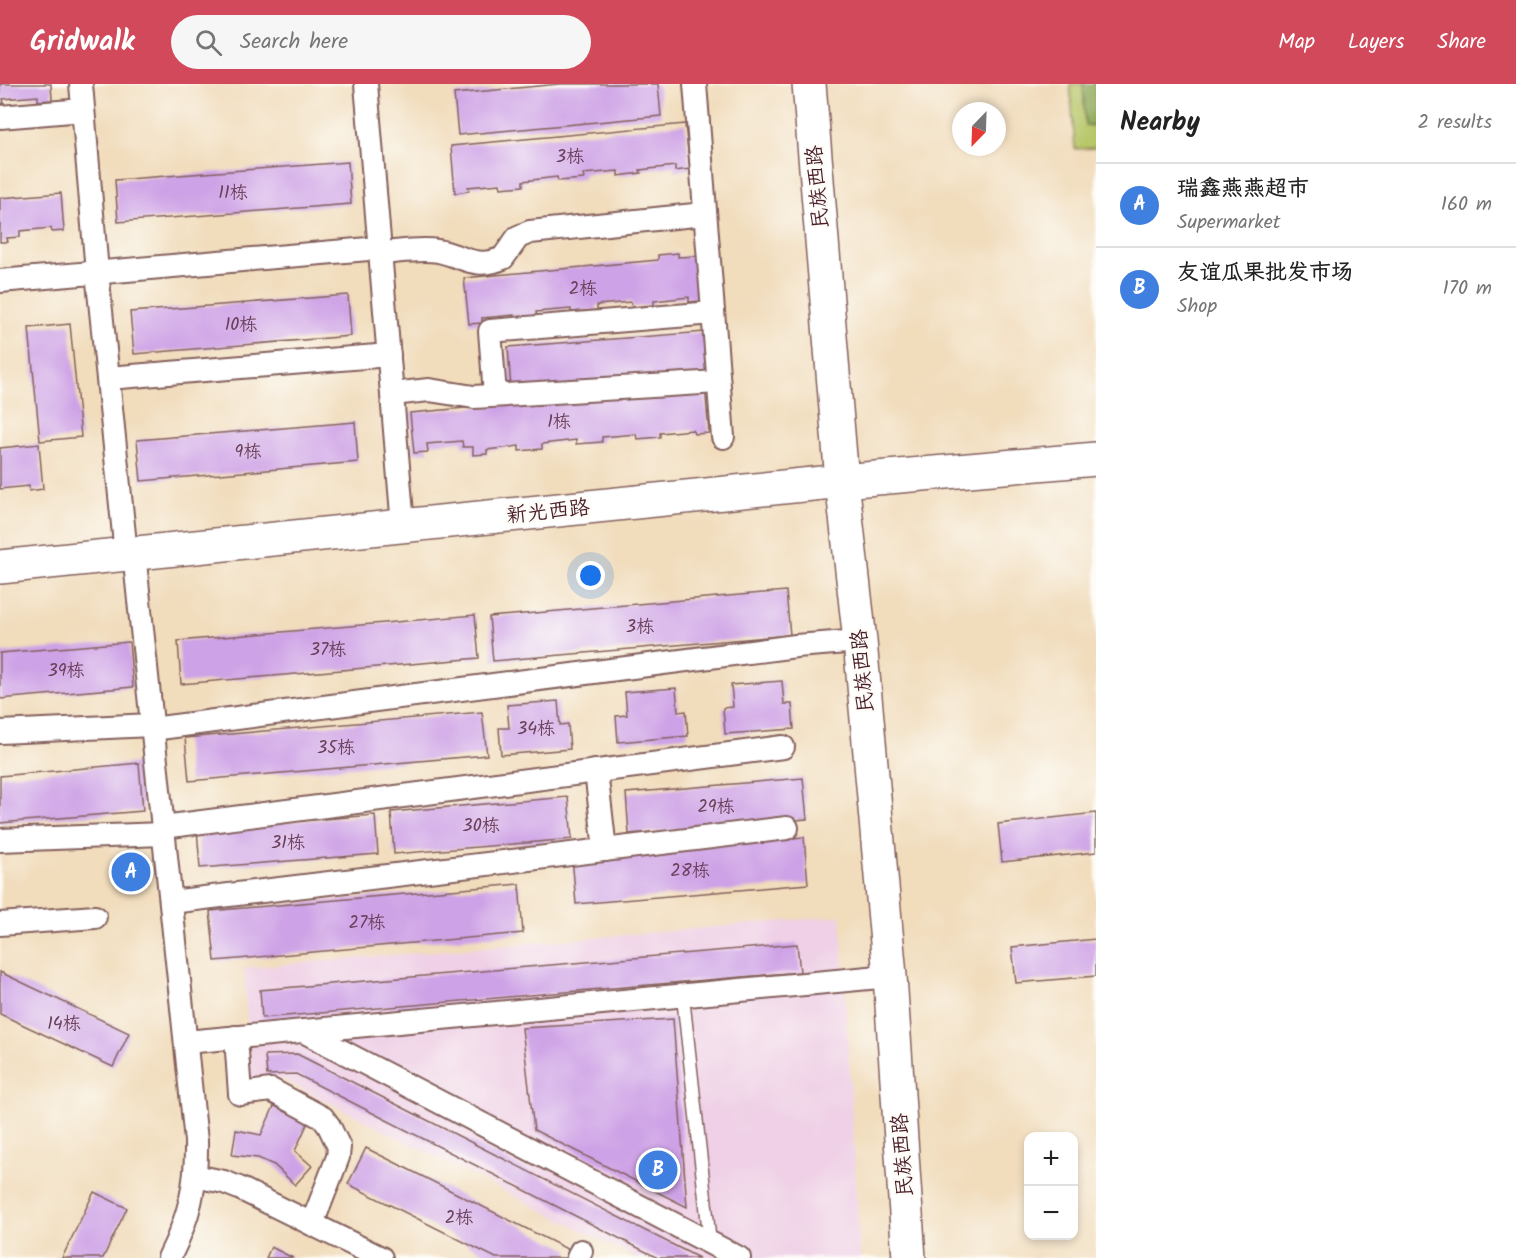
<!DOCTYPE html>
<meta charset="utf-8">
<style>
body{margin:0;font-family:Kalam,"LXGW WenKai TC",sans-serif;background:#f6f6f6;color:#222}
.controls{position:absolute;right:18px;bottom:18px;display:grid;overflow:hidden;border-radius:12px;box-shadow:0 3px 9px #0003}
.controls button{width:54px;height:54px;display:grid;place-items:center;padding:0;border:0;border-bottom:2px solid #e0e0e0;background:#fff;color:#222;font:30px sans-serif}
.compass{position:absolute;left:952px;top:18px;width:54px;height:54px;border-radius:50%;background:#fff;box-shadow:0 3px 9px #0003;rotate:203deg}
.you{position:absolute;left:591px;top:492px;width:21px;height:21px;margin:-15px;border:4px solid #fff;border-radius:50%;background:#1a73e8;box-shadow:0 0 0 9px #1a73e833}
.badge{display:grid;place-items:center;width:39px;height:39px;border-radius:50%;background:#d1495b;color:#fff;font-size:20px;font-weight:700}
.pin{position:absolute;translate:-50% -50%;border:3px solid #fff;box-shadow:0 2px 6px #0006}
.list{margin:0;padding:0;list-style:none}
h2{display:flex;justify-content:space-between;align-items:center;height:78px;margin:0;padding:0 24px;font-size:26px}
h2 small{font-size:20px;font-weight:400;color:#767676}
.list li{display:grid;grid-template-columns:39px 1fr auto;gap:18px;align-items:center;box-sizing:border-box;height:84px;padding:0 24px;border-top:2px solid #e0e0e0}
.list b{display:block;font-size:22px;white-space:nowrap}
.list p{margin:0;font-size:20px;white-space:nowrap;color:#767676}
.list em{font-size:20px;font-style:normal;color:#767676}
.icon{flex:none;width:33px;height:33px;fill:none;stroke:currentColor;stroke-width:2;stroke-linecap:round;stroke-linejoin:round}
.map{position:relative;flex:none;width:1096px;height:1174px;overflow:hidden}
header{display:flex;align-items:center;gap:36px;box-sizing:border-box;height:84px;padding:0 30px;background:#d1495b;color:#fff}
header strong{font-size:28px}
nav{display:flex;gap:33px;margin-inline-start:auto;font-size:21px}
.search{width:420px;height:54px;background:#f6f6f6;display:flex;align-items:center;gap:15px;box-sizing:border-box;padding:0 21px;border-radius:33px;color:#767676;font-size:22px}
main{display:flex}
aside{flex:1;background:#fff}
.map>svg:first-child{display:block}
</style>
<header>
<strong>Gridwalk</strong>
<div class="search"><svg class="icon" aria-label="search" viewBox="0 0 24 24"><circle cx="10" cy="10" r="6"/><path d="M15 15l6 6"/></svg>Search here</div>
<nav><a>Map</a><a>Layers</a><a>Share</a></nav>
</header>
<main>
<div class="map">
<svg width="1096" height="1174" viewBox="0 0 1096 1174">
<rect width="100%" height="100%" fill="#fdfcf7"/>
<filter id="ink" filterUnits="userSpaceOnUse"><feTurbulence type="fractalNoise" baseFrequency=".0167" numOctaves="2"/><feDisplacementMap in="SourceGraphic" scale="12" xChannelSelector="R" yChannelSelector="G"/><feConvolveMatrix kernelMatrix="1 2 1 2 8 2 1 2 1" color-interpolation-filters="sRGB"/></filter>
<filter id="wash" filterUnits="userSpaceOnUse"><feTurbulence type="fractalNoise" baseFrequency=".008" numOctaves="4" result="noise"/><feDisplacementMap in="SourceGraphic" scale="24" xChannelSelector="R" yChannelSelector="G"/><feGaussianBlur stdDeviation="1.35" result="paint"/><feColorMatrix in="noise" values="0 0 0 0 0 0 0 0 0 0 0 0 0 0 0 0 0 1.4 0 .05"/><feComposite in="paint" operator="in"/></filter>
<g filter="url(#wash)">
<rect width="100%" height="100%" fill="#f1dcbb"/>
<path fill="#efd0e6" d="M841,832L860,1174H637L284,996L251,997L244,884Z"/>
<path fill="#b8c76a" stroke="#81734a" stroke-width="1.5" d="M1070,0H1096V64L1075,65Z"/>
<path fill="#92ac5e" stroke="#6e6644" stroke-width="1.5" d="M1083,0H1096V42L1085,41Z"/>
<g id="blocks">
<g fill="#cea2e6">
<path d="M0,0H51L52,16L38,17V12L3,15L4,19L0,20Z"/>
<path d="M560,0H658L661,32L458,51L454,10Z"/>
<path d="M685,40L690,85L675,87V82L640,86L641,89L618,92V87L583,90L584,95L558,97L557,93L523,97V102L501,104L500,100L468,103L469,107L455,109L451,62Z"/>
<path d="M348,78L351,120L118,138L115,96Z"/>
<path d="M61,109L64,147L52,148L51,144L20,147V153L7,154L8,158H0V114Z"/>
<path d="M678,169V173L699,172L703,217L689,218V213L654,217V221L632,223L631,218L597,221V226L571,228V225L536,228L537,233L514,235V231L482,234V239L469,240L464,194L658,176V171Z"/>
<path d="M348,211L351,252L134,270L130,228Z"/>
<path d="M70,240L81,353L40,357L29,244Z"/>
<path d="M705,248L709,291L511,306L508,263Z"/>
<path d="M705,302L709,349L694,350L693,346L660,349V353L637,355L636,350L602,353V358L576,360V356L542,360V365L519,367V362L487,366V370L473,371V363H463L462,357L427,360L428,368L414,369L410,329Z"/>
<path d="M355,338L358,378L141,397L137,356Z"/>
<path d="M39,360L43,405L29,407V402L0,405V364Z"/>
<path d="M786,507L790,551L493,577L489,533Z"/>
<path d="M475,531L479,574L181,600L178,557Z"/>
<path d="M129,558L133,603L0,615V569Z"/>
<path d="M782,597L784,620H792L794,645L725,650L723,624L733,623L731,601Z"/>
<path d="M676,604L678,628L686,627L688,652L618,658L616,632L627,631L625,608Z"/>
<path d="M558,617L560,641L568,640L570,665L501,671L499,644H509L507,621Z"/>
<path d="M482,628L487,671L189,697L185,654Z"/>
<path d="M139,679L143,727L0,739V692Z"/>
<path d="M803,694L807,735L629,750L626,709Z"/>
<path d="M568,713L572,755L394,770L391,728Z"/>
<path d="M1096,729V768L1002,778L998,740Z"/>
<path d="M375,731L378,770L200,784L197,745Z"/>
<path d="M804,753L808,800L576,820L572,773Z"/>
<path d="M519,800L523,849L215,877L210,827Z"/>
<path d="M1096,855V892L1016,899L1012,863Z"/>
<path d="M797,860L800,888L262,934L260,906Z"/>
<path d="M0,888L129,949L113,983L0,930Z"/>
<path d="M673,935L687,1123L534,1046L522,944Z"/>
<path d="M297,970L699,1174H658L296,990L267,991L265,971Z"/>
<path d="M275,1020L309,1036L295,1067L312,1082L295,1101L274,1081L258,1074L232,1071L236,1046L261,1051Z"/>
<path d="M366,1064L569,1166L565,1174H496L348,1100Z"/>
<path d="M94,1108L127,1124L103,1174H62Z"/>
<path d="M271,1163L293,1174H266Z"/>
</g>
</g>
</g>
<g filter="url(#ink)">
<use href="#blocks" fill-opacity="0" stroke="#84615d" stroke-width="1.5"/>
<g fill="none" stroke-linecap="round" stroke-linejoin="round">
<g stroke="#84615d" stroke-width="15">
<path id="lane" d="M683,913L710,1159"/>
</g>
<g stroke="#84615d" stroke-width="26">
<g id="street">
<path d="M81,0L97,188L126,470"/>
<path d="M366,0L403,442"/>
<path d="M695,0L723,353"/>
<path d="M0,33L83,26"/>
<path d="M381,169C399,168 420,164 438,167C464,172 475,186 503,174L518,153L530,148L704,130"/>
<path d="M0,197L380,164"/>
<path d="M108,294L389,271"/>
<path d="M392,310L429,306L474,313L718,298"/>
<path d="M495,311L490,247L713,229"/>
<path d="M134,469L196,1057C197,1102 189,1134 169,1174"/>
<path d="M152,645L796,562L860,557"/>
<path d="M0,648L152,641"/>
<path d="M596,687L605,766"/>
<path d="M163,743L783,663"/>
<path d="M0,756L163,750"/>
<path d="M171,818L787,744"/>
<path d="M0,840L95,833"/>
<path d="M303,947L739,1174"/>
<path d="M236,953L240,1010L271,1006L323,1034L329,1042L339,1063L338,1073L312,1140"/>
<path d="M186,958L890,892"/>
<path d="M195,1092L224,1098L239,1104L381,1174"/>
<path d="M578,1174L581,1167"/>
</g>
</g>
<g stroke="#84615d" stroke-width="36">
<g id="secondary">
<path d="M809,0L842,397L860,557L890,892L909,1174"/>
<path d="M0,483L842,397L1096,375"/>
</g>
</g>
<use href="#lane" stroke="#fff" stroke-width="12"/>
<use href="#street" stroke="#fff" stroke-width="22"/>
<use href="#secondary" stroke="#fff" stroke-width="33"/>
</g>
</g>
<g text-anchor="middle" stroke-width="5" stroke-linejoin="round" paint-order="stroke">
<g font-size="18" fill="#6b405a">
<text x="570" y="78">3栋</text>
<text x="233" y="114">11栋</text>
<text x="583" y="210">2栋</text>
<text x="241" y="246">10栋</text>
<text x="559" y="343">1栋</text>
<text x="248" y="373">9栋</text>
<text x="640" y="548">3栋</text>
<text x="328" y="571">37栋</text>
<text x="66" y="592">39栋</text>
<text x="536" y="650">34栋</text>
<text x="336" y="669">35栋</text>
<text x="716" y="728">29栋</text>
<text x="481" y="747">30栋</text>
<text x="288" y="764">31栋</text>
<text x="690" y="792">28栋</text>
<text x="367" y="844">27栋</text>
<text x="64" y="945">14栋</text>
<text x="459" y="1139">2栋</text>
</g>
<g font-size="21" fill="#4a1f2b" stroke="#fdfcf7">
<text transform="translate(817 103) rotate(-95)" y="7">民族西路</text>
<text transform="translate(548 427) rotate(-6)" y="7">新光西路</text>
<text transform="translate(862 587) rotate(-95)" y="7">民族西路</text>
<text transform="translate(902 1071) rotate(-94)" y="7">民族西路</text>
</g>
</g>
</svg>
<div class="controls">
<button>+</button>
<button>−</button>
</div>
<svg class="compass" viewBox="-18 -18 36 36"><path d="M0-13l5 13h-10z" fill="#e53935"/><path d="M0 13l5-13h-10z" fill="#767676"/></svg>
<div class="you"></div>
<div class="pin badge" style="left:131px;top:788px;background:#3f7fe0">A</div>
<div class="pin badge" style="left:658px;top:1086px;background:#3f7fe0">B</div>
</div>
<aside>
<h2>Nearby<small>2 results</small></h2>
<ul class="list">
<li><span class="badge" style="background:#3f7fe0">A</span><div><b>瑞鑫燕燕超市</b><p>Supermarket</p></div><em>160 m</em></li>
<li><span class="badge" style="background:#3f7fe0">B</span><div><b>友谊瓜果批发市场</b><p>Shop</p></div><em>170 m</em></li>
</ul>
</aside>
</main>
